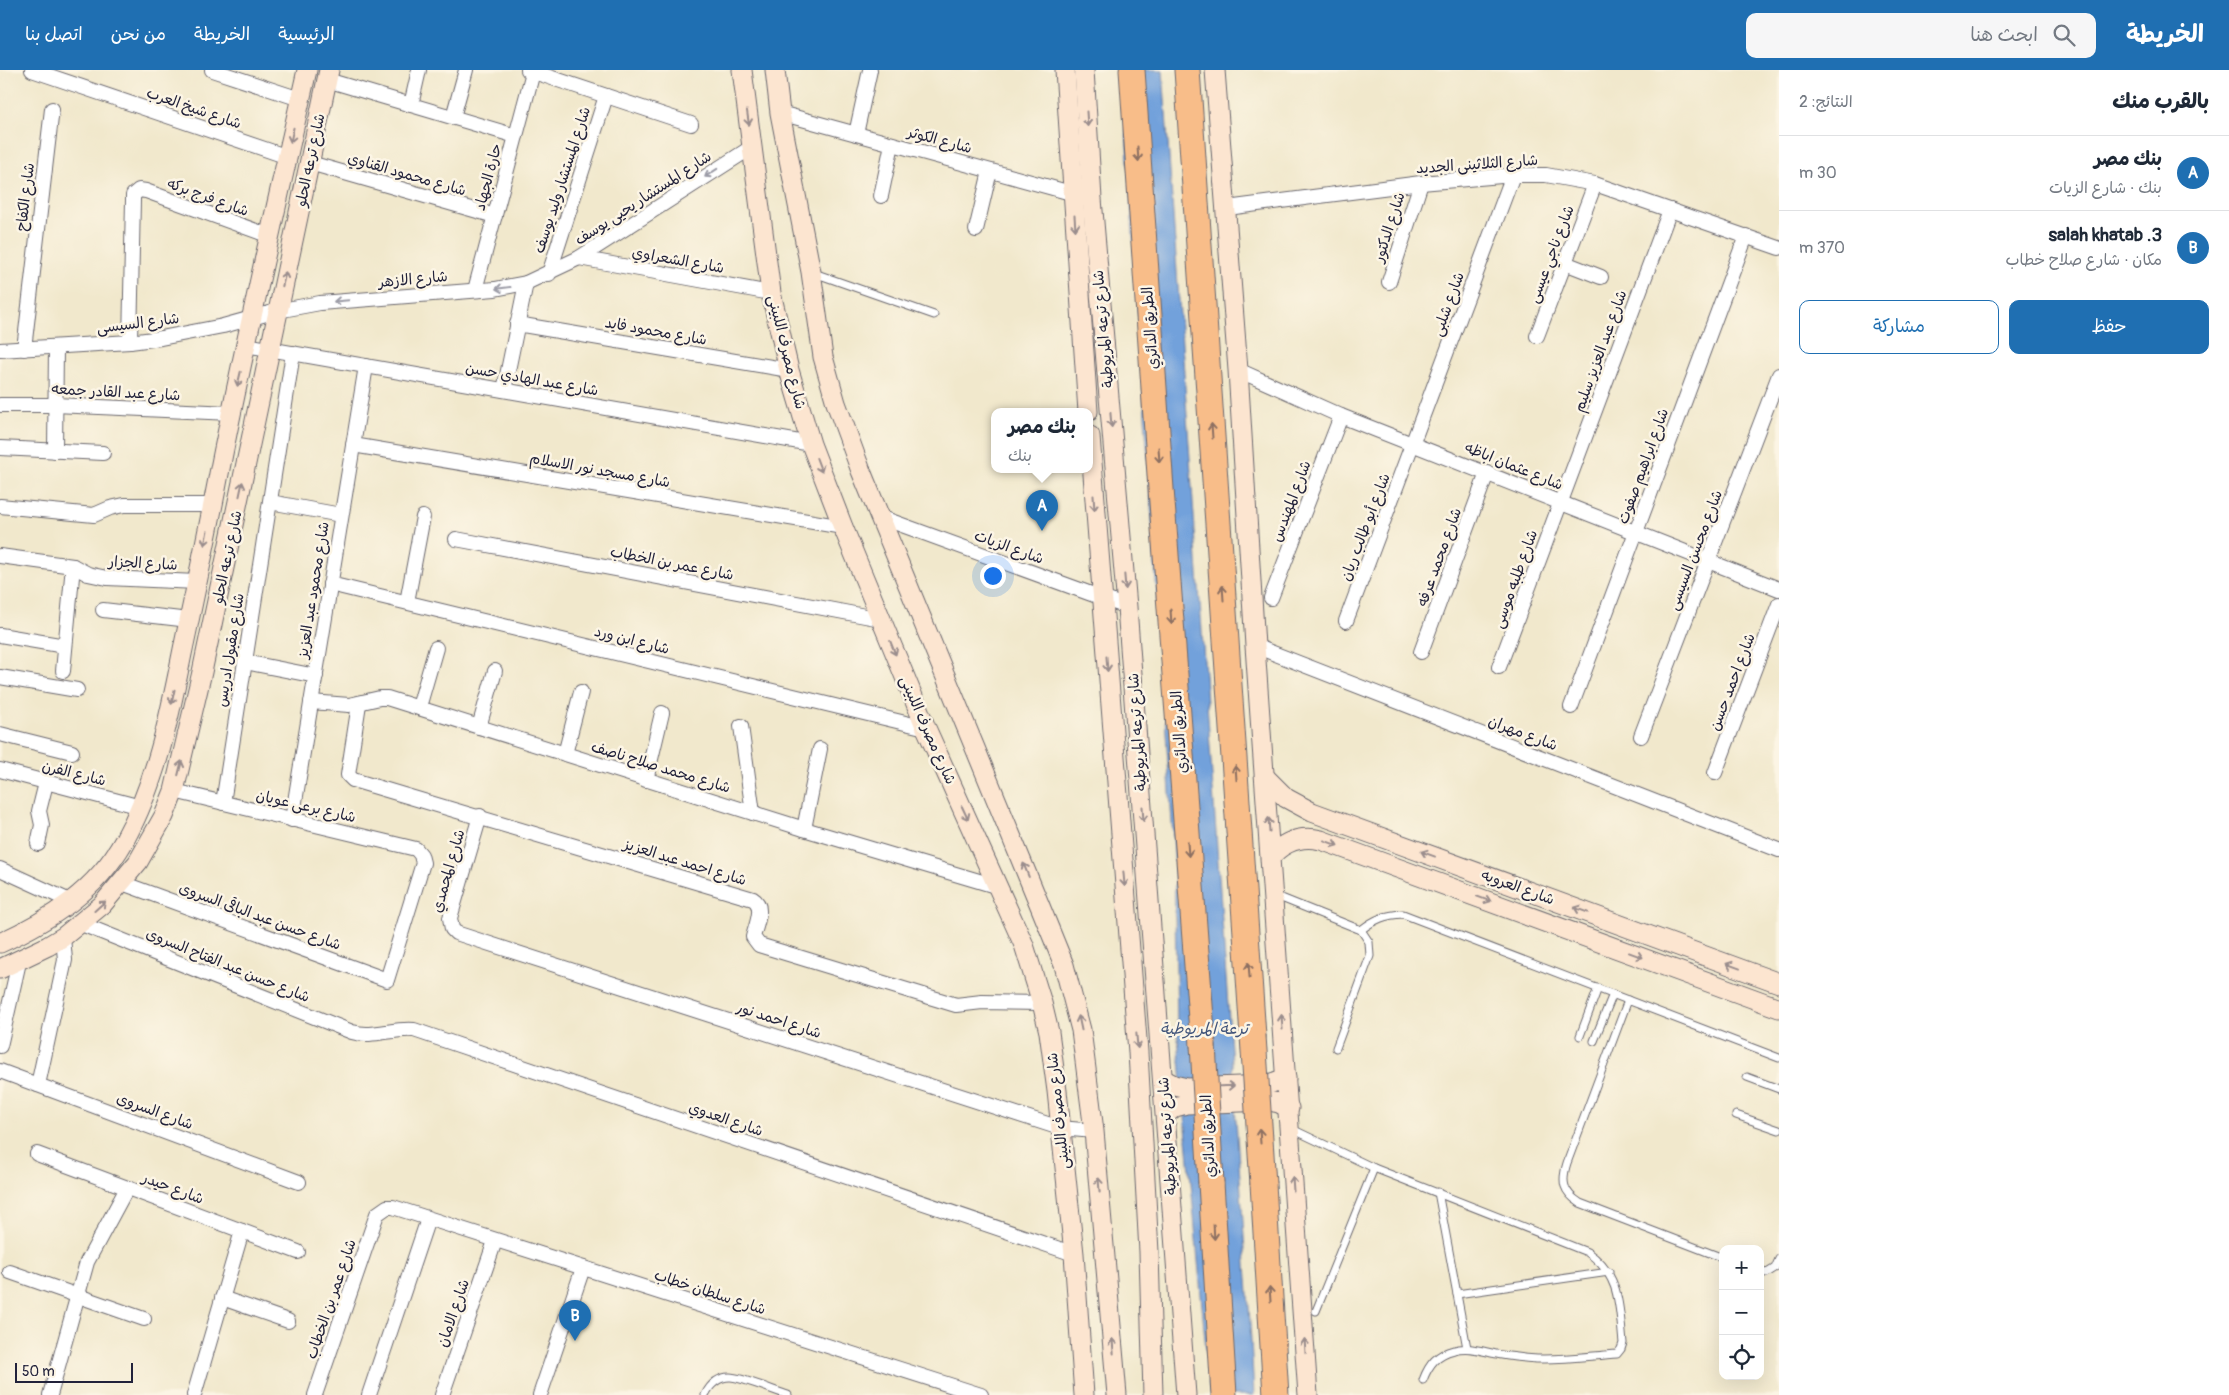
<!DOCTYPE html>
<html lang="ar">
<meta charset="utf-8">
<style>
body{margin:0;font-family:Pangolin,"Playpen Sans Arabic",sans-serif;background:#f6f6f7;color:#1f2937;direction:rtl}
.controls{position:absolute;right:15px;bottom:15px;display:grid;overflow:hidden;border-radius:10px;box-shadow:0 5px 20px #0002}
.controls button{width:45px;height:45px;display:grid;place-items:center;padding:0;border:0;border-bottom:1px solid #e0e1e3;background:#fff;color:#1f2937;font:25px sans-serif}
.scale{position:absolute;left:15px;bottom:12px;width:118px;box-sizing:border-box;padding-left:5px;border:2px solid #22223b;border-top:0;font-size:14px;line-height:18px;white-space:nowrap;color:#22223b;-webkit-text-stroke:4px #fcf5e5;paint-order:stroke}
.you{position:absolute;left:992px;top:505px;width:18px;height:18px;margin:-12px;border:4px solid #fff;border-radius:50%;background:#1a73e8;box-shadow:0 0 0 8px #1a73e833}
.badge{display:grid;place-items:center;width:32px;height:32px;border-radius:50%;background:#1f6fb2;color:#fff;font-size:16px;font-weight:700}
.pin{position:absolute;translate:-50% -41px;filter:drop-shadow(0 1px 2px #0008)}
.pin::after{content:'';position:absolute;top:26px;width:18px;height:15px;background:inherit;clip-path:polygon(0 0,100% 0,50% 100%)}
.popup{position:absolute;left:991px;top:338px;width:102px;height:65px;box-sizing:border-box;display:grid;place-content:center;border-radius:10px;background:#fff;filter:drop-shadow(0 1px 4px #0005);font-size:16px;white-space:nowrap;color:#747a83}
.popup b{font-size:19px;color:#1f2937}
.popup::after{content:'';position:absolute;left:50%;top:100%;margin-left:-10px;border:10px solid transparent;border-top-color:#fff}
.list{margin:0;padding:0;list-style:none}
h2{display:flex;justify-content:space-between;align-items:center;height:65px;margin:0;padding:0 20px;font-size:21px}
h2 small{font-size:16px;font-weight:400;color:#747a83}
.list li{display:grid;grid-template-columns:32px 1fr auto;gap:15px;align-items:center;box-sizing:border-box;height:75px;padding:0 20px;border-top:1px solid #e0e1e3}
.list b{display:block;font-size:19px;white-space:nowrap}
.list p{margin:0;font-size:16px;white-space:nowrap;color:#747a83}
.list em{font-size:16px;font-style:normal;color:#747a83}
.actions{display:flex;gap:10px;padding:15px 20px}
.actions a{flex:1;padding:11px 0;border:1px solid #1f6fb2;border-radius:10px;text-align:center;font-size:18px;color:#1f6fb2}
.actions .main{background:#1f6fb2;color:#fff}
.icon{flex:none;width:28px;height:28px;fill:none;stroke:currentColor;stroke-width:2;stroke-linecap:round;stroke-linejoin:round}
.map{position:relative;flex:none;width:1779px;height:1325px;overflow:hidden;direction:ltr}
header{display:flex;align-items:center;gap:30px;box-sizing:border-box;height:70px;padding:0 25px;background:#1f6fb2;color:#fff}
header strong{font-size:24px}
nav{display:flex;gap:28px;margin-inline-start:auto;font-size:18px}
.search{width:350px;height:45px;background:#f6f6f7;display:flex;align-items:center;gap:12px;box-sizing:border-box;padding:0 18px;border-radius:10px;color:#747a83;font-size:19px}
main{display:flex}
aside{flex:1;background:#fff}
.map>svg:first-child{display:block}
</style>
<header>
<strong>الخريطة</strong>
<div class="search"><svg class="icon" aria-label="search" viewBox="0 0 24 24"><circle cx="10" cy="10" r="6"/><path d="M15 15l6 6"/></svg>ابحث هنا</div>
<nav><a>الرئيسية</a><a>الخريطة</a><a>من نحن</a><a>اتصل بنا</a></nav>
</header>
<main>
<aside>
<h2>بالقرب منك<small>النتائج: 2</small></h2>
<ul class="list">
<li><span class="badge">A</span><div><b>بنك مصر</b><p>بنك · شارع الزيات</p></div><em>30 m</em></li>
<li><span class="badge">B</span><div><b>3. salah khatab</b><p>مكان · شارع صلاح خطاب</p></div><em>370 m</em></li>
</ul>
<div class="actions"><a class="main">حفظ</a><a>مشاركة</a></div>
</aside>
<div class="map">
<svg width="1779" height="1325" viewBox="0 0 1779 1325">
<rect width="100%" height="100%" fill="#fcf5e5"/>
<filter id="ink" filterUnits="userSpaceOnUse"><feTurbulence type="fractalNoise" baseFrequency=".02" numOctaves="2"/><feDisplacementMap in="SourceGraphic" scale="10" xChannelSelector="R" yChannelSelector="G"/><feConvolveMatrix kernelMatrix="1 2 1 2 8 2 1 2 1" color-interpolation-filters="sRGB"/></filter>
<filter id="wash" filterUnits="userSpaceOnUse"><feTurbulence type="fractalNoise" baseFrequency=".0096" numOctaves="4" result="noise"/><feDisplacementMap in="SourceGraphic" scale="20" xChannelSelector="R" yChannelSelector="G"/><feGaussianBlur stdDeviation="1.12" result="paint"/><feColorMatrix in="noise" values="0 0 0 0 0 0 0 0 0 0 0 0 0 0 0 0 0 1.4 0 .05"/><feComposite in="paint" operator="in"/></filter>
<g filter="url(#wash)">
<rect width="100%" height="100%" fill="#f1e8cc"/>
<path fill="#72a1db" stroke="#4a628b" d="M1122,0H1163L1250,1252L1254,1325H1210L1177,957L1174,783Z"/>
</g>
<g filter="url(#ink)">
<g fill="none" stroke-linecap="round" stroke-linejoin="round">
<g stroke="#6a676e" stroke-width="9">
<g id="lane">
<path d="M814,203L934,245"/>
<path d="M1274,825L1361,860L1369,872L1370,886L1336,978"/>
<path d="M1361,860C1375,849 1385,845 1403,844L1779,988"/>
<path d="M1628,930L1567,1093C1561,1112 1563,1122 1580,1133L1723,1188"/>
<path d="M1580,966L1598,918"/>
<path d="M1594,971L1613,924"/>
<path d="M1747,1007L1779,1019"/>
<path d="M1736,1045L1779,1060"/>
<path d="M1292,1059L1374,1098L1587,1182C1621,1205 1619,1236 1623,1273L1621,1279L1617,1284C1590,1286 1564,1290 1537,1289C1525,1288 1514,1287 1502,1285C1486,1283 1470,1275 1454,1280C1437,1284 1429,1294 1423,1310"/>
<path d="M1438,1122L1467,1278"/>
<path d="M1760,1202L1767,1203L1775,1198L1779,1189"/>
<path d="M1457,1224L1609,1202"/>
<path d="M1316,1241L1374,1098"/>
<path d="M705,1325C710,1315 717,1307 730,1307C741,1307 775,1321 788,1325"/>
</g>
</g>
<g stroke="#6a676e" stroke-width="16">
<g id="street">
<path d="M32,0L288,87"/>
<path d="M212,0L300,29"/>
<path d="M528,0L691,54"/>
<path d="M327,10L516,66"/>
<path d="M411,35L419,0"/>
<path d="M780,43L1082,126"/>
<path d="M453,47L466,0"/>
<path d="M856,64L870,0"/>
<path d="M310,93L495,146"/>
<path d="M881,126L892,74"/>
<path d="M1227,138L1421,113L1513,105H1546L1595,114L1779,178"/>
<path d="M976,160L990,101"/>
<path d="M579,188L771,223"/>
<path d="M1565,193L1601,207"/>
<path d="M549,204L606,26"/>
<path d="M1389,212L1421,113"/>
<path d="M475,220L533,2"/>
<path d="M517,254L789,300"/>
<path d="M1537,266L1595,114"/>
<path d="M130,272L133,130V125L139,120L146,121L270,166"/>
<path d="M246,275L811,374"/>
<path d="M24,279L52,39"/>
<path d="M0,280L130,272L161,268L223,256L277,241L320,233L495,219L526,213L579,188L752,77"/>
<path d="M1238,300L1341,346L1779,519"/>
<path d="M504,320L526,213"/>
<path d="M0,335H55L231,343"/>
<path d="M353,375L843,457"/>
<path d="M0,378L103,383"/>
<path d="M55,381L56,277"/>
<path d="M270,432L341,445"/>
<path d="M0,436L94,445L110,438L124,435H213"/>
<path d="M880,447L1127,537"/>
<path d="M456,469L881,549"/>
<path d="M0,486L73,496L88,504L107,508L197,512"/>
<path d="M330,514L926,658"/>
<path d="M1271,528L1341,346"/>
<path d="M407,532L423,447"/>
<path d="M103,540L189,550"/>
<path d="M1346,551L1513,105"/>
<path d="M0,565L65,576"/>
<path d="M1255,576L1779,780"/>
<path d="M1421,582L1487,403"/>
<path d="M245,592L316,606"/>
<path d="M1499,597L1670,140"/>
<path d="M63,601L73,496"/>
<path d="M0,607L77,620"/>
<path d="M311,632L349,635L380,628H387L804,759L999,817"/>
<path d="M359,634L348,705L353,710L753,829C765,836 756,855 753,867L759,875L956,935L982,932L1042,933"/>
<path d="M419,637L436,578"/>
<path d="M1571,637L1746,166"/>
<path d="M741,656L753,743"/>
<path d="M479,657L495,601"/>
<path d="M0,664L72,682"/>
<path d="M1641,666L1779,305"/>
<path d="M565,684L581,622"/>
<path d="M0,700L141,737"/>
<path d="M1715,703L1779,534"/>
<path d="M646,710L662,643"/>
<path d="M223,733L293,283"/>
<path d="M480,746L450,848L452,859L456,863L1060,1058L1094,1061"/>
<path d="M292,750L366,296"/>
<path d="M804,759L820,679"/>
<path d="M38,774L42,755L39,741L46,713"/>
<path d="M0,799L72,832"/>
<path d="M122,813L387,910L423,793L421,785L416,779L174,721"/>
<path d="M79,853L352,962C373,968 392,958 414,960L1074,1184"/>
<path d="M0,976L19,892"/>
<path d="M0,1001L299,1112"/>
<path d="M38,1015L65,890L63,867"/>
<path d="M37,1084L298,1182"/>
<path d="M10,1202L144,1249"/>
<path d="M222,1228L288,1251"/>
<path d="M50,1325L87,1192L127,1118"/>
<path d="M194,1325L242,1161"/>
<path d="M315,1325L377,1144L387,1137H393L981,1325"/>
<path d="M369,1325L428,1149"/>
<path d="M442,1325L495,1171"/>
<path d="M540,1325L583,1198"/>
</g>
</g>
<g stroke="#6a676e" stroke-width="21">
<g id="secondary">
<path d="M742,0L771,223L789,300L811,374L843,457L926,658L1024,875L1042,933L1049,962L1057,1021L1074,1184L1084,1325"/>
<path d="M775,0L780,43L811,202L823,287L836,333L861,401L1040,836L1064,895L1081,960L1094,1061L1117,1325"/>
<path d="M1065,0L1088,342"/>
<path d="M1084,0L1092,129L1127,537L1186,1325"/>
<path d="M1215,0L1238,300L1255,576L1308,1325"/>
<path d="M1090,366L1138,982L1149,1182L1153,1325"/>
<path d="M1265,707L1286,728L1312,742L1779,913"/>
<path d="M1271,786C1285,771 1301,765 1321,770L1779,938"/>
<path d="M0,873C50,850 96,821 124,771C156,713 169,649 182,584C194,527 206,471 217,414C244,275 276,138 307,0"/>
<path d="M0,899L48,876L63,867L102,835L138,792L164,746L174,721L202,602L329,0"/>
<path d="M1163,1009L1174,1015L1187,1018L1266,1015L1286,1008"/>
<path d="M1166,1044L1175,1037L1186,1034L1268,1031L1279,1033L1289,1038"/>
</g>
</g>
<g stroke="#6a676e" stroke-width="27">
<g id="highway">
<path d="M1132,0L1161,419L1203,975"/>
<path d="M1187,0L1253,966"/>
<path d="M1211,1113L1224,1325"/>
<path d="M1263,1114L1276,1325"/>
</g>
</g>
<use href="#lane" stroke="#fff" stroke-width="7"/>
<use href="#street" stroke="#fff" stroke-width="14"/>
<use href="#secondary" stroke="#fce5d0" stroke-width="19"/>
<use href="#highway" stroke="#f8bd89" stroke-width="25"/>
<g stroke="#6a676e" stroke-width="27" stroke-linecap="butt">
<g id="highway-bridge">
<path d="M1253,966L1263,1114"/>
<path d="M1203,975L1211,1113"/>
</g>
</g>
<use href="#highway-bridge" stroke="#f8bd89" stroke-width="25"/>
</g>
<defs><path id="oneway-shaft" d="M-6 0H5M1.5-3L5.5 0L1.5 3" fill="none" stroke-width="1.6" stroke-linecap="round" stroke-linejoin="round" transform="scale(1.25)"/></defs>
<g stroke="#9a8d8d">
<use href="#oneway-shaft" transform="translate(748 48) rotate(82)"/>
<use href="#oneway-shaft" transform="translate(1087 49) rotate(86)"/>
<use href="#oneway-shaft" transform="translate(292 65) rotate(102)"/>
<use href="#oneway-shaft" transform="translate(1075 153) rotate(86)"/>
<use href="#oneway-shaft" transform="translate(284 209) rotate(-77)"/>
<use href="#oneway-shaft" transform="translate(239 309) rotate(103)"/>
<use href="#oneway-shaft" transform="translate(1111 350) rotate(85)"/>
<use href="#oneway-shaft" transform="translate(819 395) rotate(69)"/>
<use href="#oneway-shaft" transform="translate(241 419) rotate(-78)"/>
<use href="#oneway-shaft" transform="translate(1094 433) rotate(86)"/>
<use href="#oneway-shaft" transform="translate(206 468) rotate(101)"/>
<use href="#oneway-shaft" transform="translate(1125 512) rotate(85)"/>
<use href="#oneway-shaft" transform="translate(893 578) rotate(68)"/>
<use href="#oneway-shaft" transform="translate(1107 594) rotate(86)"/>
<use href="#oneway-shaft" transform="translate(173 627) rotate(102)"/>
<use href="#oneway-shaft" transform="translate(180 698) rotate(-76)"/>
<use href="#oneway-shaft" transform="translate(965 743) rotate(65)"/>
<use href="#oneway-shaft" transform="translate(1143 744) rotate(86)"/>
<use href="#oneway-shaft" transform="translate(1269 755) rotate(-94)"/>
<use href="#oneway-shaft" transform="translate(1331 773) rotate(20)"/>
<use href="#oneway-shaft" transform="translate(1428 784) rotate(-160)"/>
<use href="#oneway-shaft" transform="translate(1026 800) rotate(-112)"/>
<use href="#oneway-shaft" transform="translate(1124 809) rotate(85)"/>
<use href="#oneway-shaft" transform="translate(1484 829) rotate(20)"/>
<use href="#oneway-shaft" transform="translate(100 836) rotate(-42)"/>
<use href="#oneway-shaft" transform="translate(1581 840) rotate(-160)"/>
<use href="#oneway-shaft" transform="translate(1636 885) rotate(20)"/>
<use href="#oneway-shaft" transform="translate(1733 896) rotate(-160)"/>
<use href="#oneway-shaft" transform="translate(1282 952) rotate(-94)"/>
<use href="#oneway-shaft" transform="translate(1080 953) rotate(-102)"/>
<use href="#oneway-shaft" transform="translate(1137 971) rotate(85)"/>
<use href="#oneway-shaft" transform="translate(1227 1016) rotate(-2)"/>
<use href="#oneway-shaft" transform="translate(1293 1114) rotate(-94)"/>
<use href="#oneway-shaft" transform="translate(1099 1115) rotate(-95)"/>
<use href="#oneway-shaft" transform="translate(1113 1276) rotate(-95)"/>
<use href="#oneway-shaft" transform="translate(1305 1276) rotate(-94)"/>
</g>
<g stroke="#8d7062">
<use href="#oneway-shaft" transform="translate(1138 84) rotate(86)"/>
<use href="#oneway-shaft" transform="translate(1212 361) rotate(-94)"/>
<use href="#oneway-shaft" transform="translate(1159 385) rotate(86)"/>
<use href="#oneway-shaft" transform="translate(1223 523) rotate(-94)"/>
<use href="#oneway-shaft" transform="translate(1171 547) rotate(86)"/>
<use href="#oneway-shaft" transform="translate(1236 703) rotate(-94)"/>
<use href="#oneway-shaft" transform="translate(1188 779) rotate(86)"/>
<use href="#oneway-shaft" transform="translate(1249 900) rotate(-94)"/>
<use href="#oneway-shaft" transform="translate(1260 1066) rotate(-94)"/>
<use href="#oneway-shaft" transform="translate(1214 1162) rotate(87)"/>
<use href="#oneway-shaft" transform="translate(1270 1224) rotate(-94)"/>
</g>
<g stroke="#9c9ca7">
<use href="#oneway-shaft" transform="translate(711 103) rotate(147)"/>
<use href="#oneway-shaft" transform="translate(503 218) rotate(173)"/>
<use href="#oneway-shaft" transform="translate(341 231) rotate(175)"/>
</g>
</g>
<g text-anchor="middle" stroke-width="5" stroke-linejoin="round" paint-order="stroke">
<g font-size="15" fill="#22223b" stroke="#fcf5e5">
<text transform="translate(194 38) rotate(19)" y="5">شارع شيخ العرب</text>
<text transform="translate(940 70) rotate(15)" y="5">شارع الكوثر</text>
<text transform="translate(310 90) rotate(-78)" y="5">شارع ترعه الحلو</text>
<text transform="translate(1477 94) rotate(-4)" y="5">شارع الثلاثينى الجديد</text>
<text transform="translate(407 104) rotate(16)" y="5">شارع محمود القناوي</text>
<text transform="translate(488 107) rotate(-75)" y="5">حارة الجهاد</text>
<text transform="translate(562 110) rotate(-72)" y="5">شارع المستشار وليد يوسف</text>
<text transform="translate(25 127) rotate(-83)" y="5">شارع الكفاح</text>
<text transform="translate(208 127) rotate(20)" y="5">شارع فرج بركه</text>
<text transform="translate(643 128) rotate(-33)" y="5">شارع المستشار يحيى يوسف</text>
<text transform="translate(1389 157) rotate(-72)" y="5">شارع الدكتور</text>
<text transform="translate(1551 184) rotate(-69)" y="5">شارع ناجي عيسى</text>
<text transform="translate(678 190) rotate(10)" y="5">شارع الشعراوي</text>
<text transform="translate(413 209) rotate(-5)" y="5">شارع الازهر</text>
<text transform="translate(1448 234) rotate(-70)" y="5">شارع شلبى</text>
<text transform="translate(138 253) rotate(-7)" y="5">شارع السيسى</text>
<text transform="translate(1150 258) rotate(-94)" y="5">الطريق الدائري</text>
<text transform="translate(1103 259) rotate(-95)" y="5">شارع ترعه المريوطية</text>
<text transform="translate(656 261) rotate(10)" y="5">شارع محمود فايد</text>
<text transform="translate(1600 281) rotate(-70)" y="5">شارع عبد العزيز سليم</text>
<text transform="translate(787 282) rotate(76)" y="5">شارع مصرف اللبينى</text>
<text transform="translate(532 309) rotate(10)" y="5">شارع عبد الهادي حسن</text>
<text transform="translate(116 322) rotate(3)" y="5">شارع عبد القادر جمعه</text>
<text transform="translate(1514 396) rotate(22)" y="5">شارع عثمان اباظه</text>
<text transform="translate(1643 396) rotate(-70)" y="5">شارع ابراهيم صفوت</text>
<text transform="translate(600 400) rotate(10)" y="5">شارع مسجد نور الاسلام</text>
<text transform="translate(1291 431) rotate(-69)" y="5">شارع المهندس</text>
<text transform="translate(1365 457) rotate(-69)" y="5">شارع أبو طالب ريان</text>
<text transform="translate(1009 477) rotate(20)" y="5">شارع الزيات</text>
<text transform="translate(1695 480) rotate(-69)" y="5">شارع محسن السيسى</text>
<text transform="translate(227 487) rotate(-78)" y="5">شارع ترعه الحلو</text>
<text transform="translate(1439 487) rotate(-70)" y="5">شارع محمد عرفه</text>
<text transform="translate(143 493) rotate(3)" y="5">شارع الجزار</text>
<text transform="translate(672 493) rotate(11)" y="5">شارع عمر بن الخطاب</text>
<text transform="translate(1515 509) rotate(-70)" y="5">شارع طلبه موسى</text>
<text transform="translate(313 520) rotate(-81)" y="5">شارع محمود عبد العزيز</text>
<text transform="translate(632 570) rotate(14)" y="5">شارع ابن ورد</text>
<text transform="translate(230 580) rotate(-81)" y="5">شارع مقبول ادريس</text>
<text transform="translate(1732 612) rotate(-69)" y="5">شارع احمد حسن</text>
<text transform="translate(928 660) rotate(66)" y="5">شارع مصرف اللبينى</text>
<text transform="translate(1137 662) rotate(-94)" y="5">شارع ترعه المريوطية</text>
<text transform="translate(1179 662) rotate(-94)" y="5">الطريق الدائري</text>
<text transform="translate(1523 663) rotate(21)" y="5">شارع مهران</text>
<text transform="translate(661 697) rotate(17)" y="5">شارع محمد صلاح ناصف</text>
<text transform="translate(74 703) rotate(14)" y="5">شارع الفرن</text>
<text transform="translate(306 736) rotate(13)" y="5">شارع برعى عويان</text>
<text transform="translate(685 792) rotate(17)" y="5">شارع احمد عبد العزيز</text>
<text transform="translate(448 801) rotate(-74)" y="5">شارع المحمدي</text>
<text transform="translate(1518 817) rotate(20)" y="5">شارع العروبه</text>
<text transform="translate(260 846) rotate(20)" y="5">شارع حسن عبد الباقى السروى</text>
<text transform="translate(228 895) rotate(22)" y="5">شارع حسن عبد الفتاح السروى</text>
<text transform="translate(779 950) rotate(18)" y="5">شارع احمد نور</text>
<text transform="translate(155 1041) rotate(20)" y="5">شارع السروى</text>
<text transform="translate(1058 1041) rotate(-96)" y="5">شارع مصرف اللبينى</text>
<text transform="translate(726 1049) rotate(19)" y="5">شارع العدوي</text>
<text transform="translate(1167 1066) rotate(-94)" y="5">شارع ترعه المريوطية</text>
<text transform="translate(1208 1066) rotate(-93)" y="5">الطريق الدائري</text>
<text transform="translate(173 1118) rotate(21)" y="5">شارع حيدر</text>
<text transform="translate(710 1222) rotate(18)" y="5">شارع سلطان خطاب</text>
<text transform="translate(331 1229) rotate(-71)" y="5">شارع عمر بن الخطاب</text>
<text transform="translate(453 1243) rotate(-71)" y="5">شارع الامان</text>
</g>
<g font-size="16" font-style="italic" fill="#42557b" stroke="#fcf5e5">
<text x="1204" y="964">ترعة المريوطية</text>
</g>
</g>
</svg>
<div class="controls">
<button>+</button>
<button>−</button>
<button><svg class="icon" aria-label="locate" viewBox="0 0 24 24"><circle cx="12" cy="12" r="6"/><path d="M12 2v4M12 18v4M2 12h4M18 12h4"/></svg></button>
</div>
<div class="scale">50 m</div>
<div class="you"></div>
<div class="pin badge" style="left:1042px;top:461px">A</div>
<div class="popup"><b>بنك مصر</b>بنك</div>
<div class="pin badge" style="left:575px;top:1271px">B</div>
</div>
</main>
